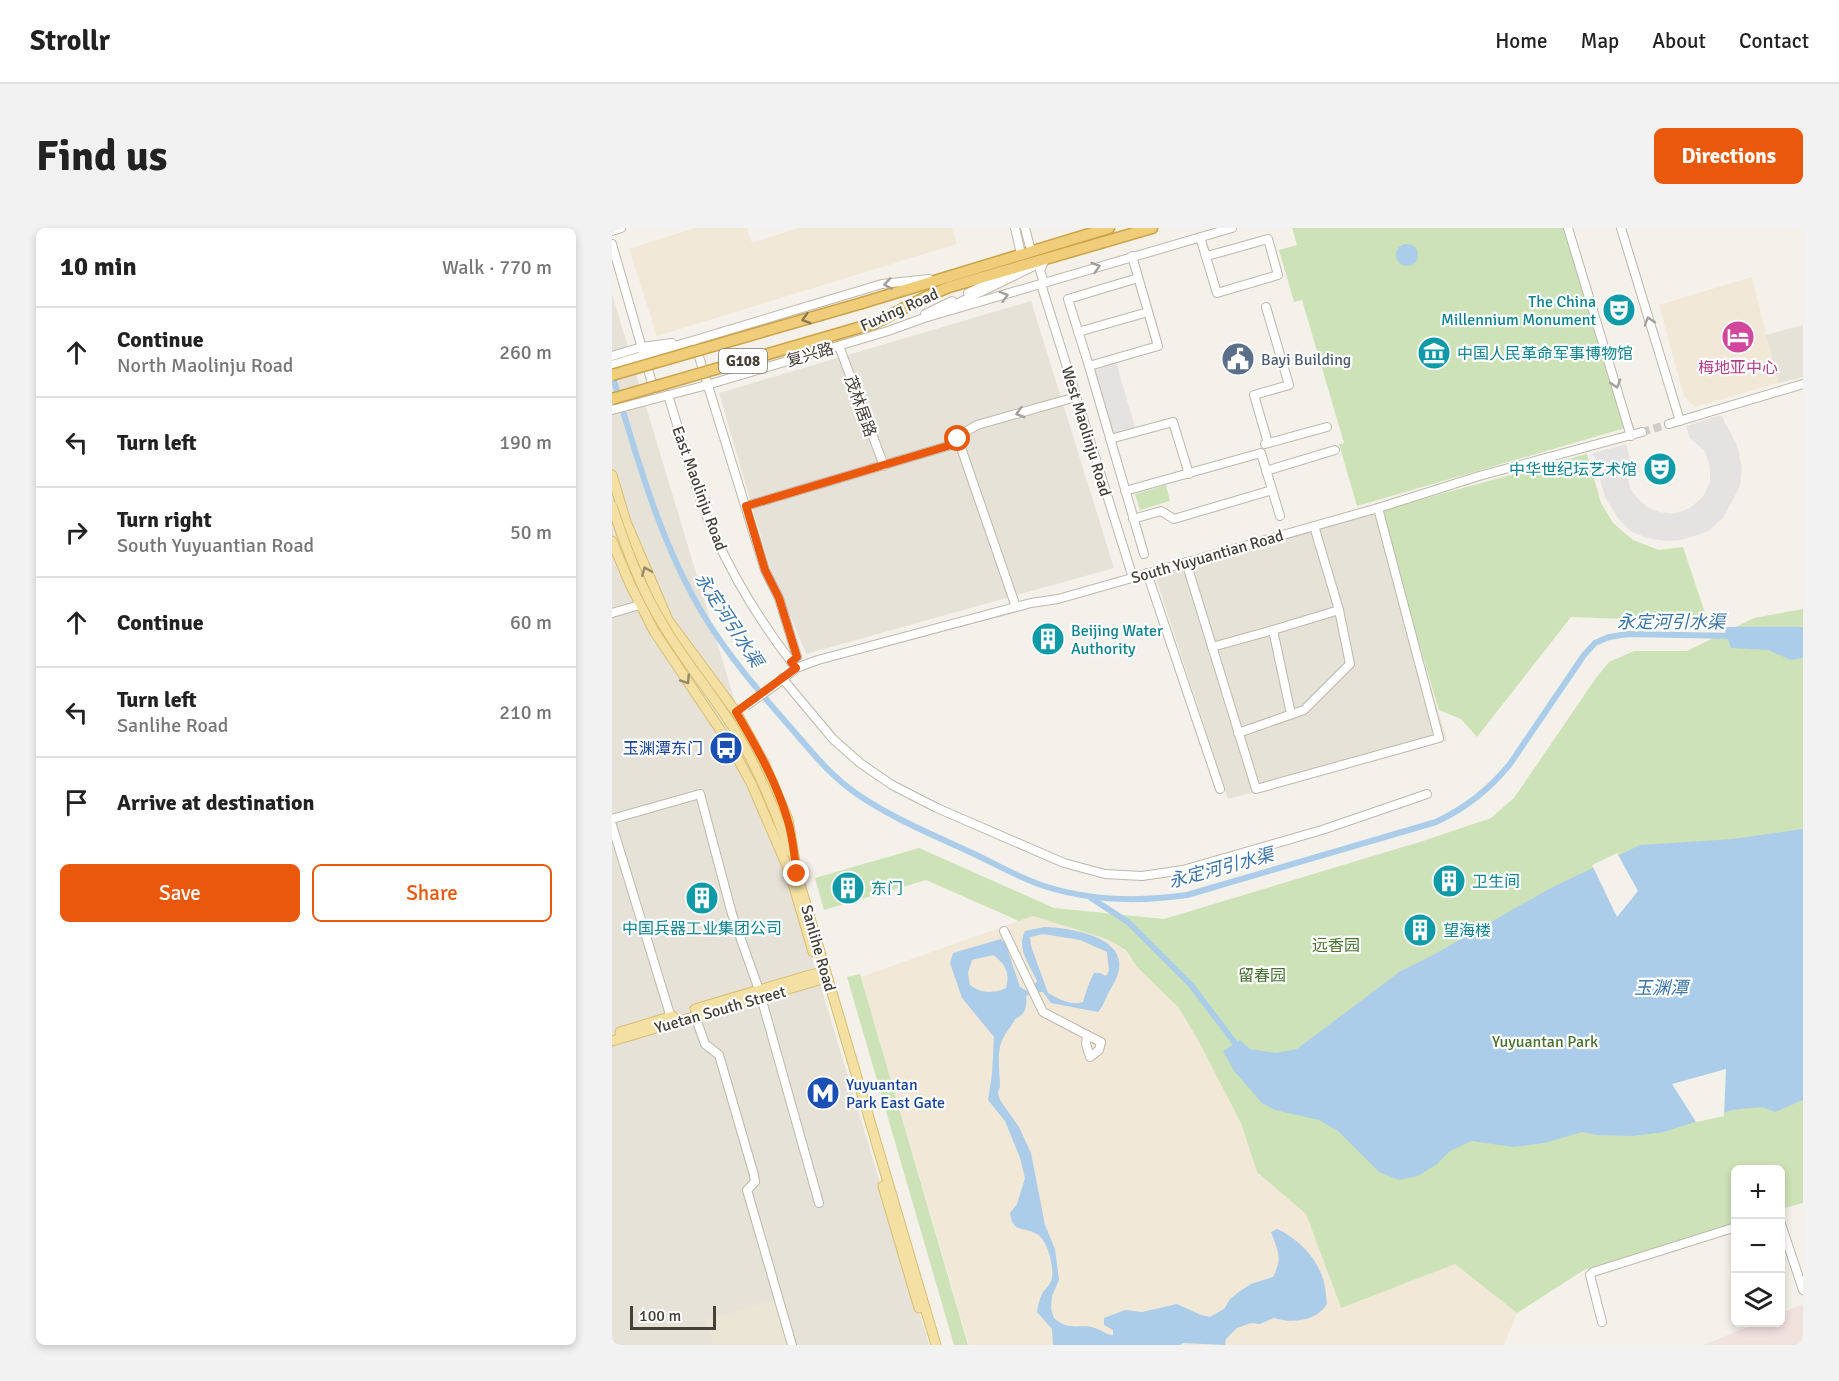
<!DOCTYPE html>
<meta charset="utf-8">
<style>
body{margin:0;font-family:Signika,"Noto Sans SC",sans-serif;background:#f2f2f2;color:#222}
.controls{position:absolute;right:18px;bottom:18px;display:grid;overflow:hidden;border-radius:9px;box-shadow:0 3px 9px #0003}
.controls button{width:54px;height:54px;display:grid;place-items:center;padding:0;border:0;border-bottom:2px solid #e0e0e0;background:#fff;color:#222;font:30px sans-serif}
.scale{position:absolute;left:18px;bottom:15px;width:86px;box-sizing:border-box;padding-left:6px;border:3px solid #464138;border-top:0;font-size:16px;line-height:21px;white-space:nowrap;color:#464138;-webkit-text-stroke:4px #fff;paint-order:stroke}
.stop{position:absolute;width:18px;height:18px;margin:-14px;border:4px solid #ea580c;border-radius:50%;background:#fff}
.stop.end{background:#ea580c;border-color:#fff;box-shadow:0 2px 6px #0008}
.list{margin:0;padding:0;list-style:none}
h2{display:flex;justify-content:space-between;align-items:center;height:78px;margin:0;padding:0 24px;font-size:26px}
h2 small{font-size:20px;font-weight:400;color:#767676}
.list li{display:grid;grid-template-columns:39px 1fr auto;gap:18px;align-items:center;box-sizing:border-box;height:90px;padding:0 24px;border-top:2px solid #e0e0e0}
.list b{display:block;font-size:22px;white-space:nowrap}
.list p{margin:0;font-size:20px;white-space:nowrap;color:#767676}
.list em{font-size:20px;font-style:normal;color:#767676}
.actions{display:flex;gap:12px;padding:18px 24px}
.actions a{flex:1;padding:14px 0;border:2px solid #ea580c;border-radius:9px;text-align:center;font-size:21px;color:#ea580c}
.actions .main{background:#ea580c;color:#fff}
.icon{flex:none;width:33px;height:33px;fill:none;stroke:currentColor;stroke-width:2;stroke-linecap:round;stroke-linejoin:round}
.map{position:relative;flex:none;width:1191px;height:1117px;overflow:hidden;border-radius:9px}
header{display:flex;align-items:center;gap:36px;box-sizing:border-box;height:84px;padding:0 30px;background:#fff;border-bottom:2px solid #e0e0e0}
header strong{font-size:28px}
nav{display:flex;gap:33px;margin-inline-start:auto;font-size:21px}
.intro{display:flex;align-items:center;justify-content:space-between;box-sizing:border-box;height:144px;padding:0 36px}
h1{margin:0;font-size:42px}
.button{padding:15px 27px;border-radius:9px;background:#ea580c;color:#fff;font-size:21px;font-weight:700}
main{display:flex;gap:36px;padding:0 36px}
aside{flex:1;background:#fff;border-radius:9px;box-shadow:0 3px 9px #0003}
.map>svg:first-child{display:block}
</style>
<header>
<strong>Strollr</strong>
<nav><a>Home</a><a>Map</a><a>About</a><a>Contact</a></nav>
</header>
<div class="intro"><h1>Find us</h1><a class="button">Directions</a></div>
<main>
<aside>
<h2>10 min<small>Walk · 770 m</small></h2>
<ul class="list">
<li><svg class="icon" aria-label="ahead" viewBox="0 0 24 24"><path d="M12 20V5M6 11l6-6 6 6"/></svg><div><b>Continue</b><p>North Maolinju Road</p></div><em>260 m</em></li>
<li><svg class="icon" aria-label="left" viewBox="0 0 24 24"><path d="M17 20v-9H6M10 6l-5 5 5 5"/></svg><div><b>Turn left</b></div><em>190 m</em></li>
<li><svg class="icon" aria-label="right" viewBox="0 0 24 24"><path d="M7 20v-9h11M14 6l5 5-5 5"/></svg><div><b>Turn right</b><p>South Yuyuantian Road</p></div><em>50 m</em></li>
<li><svg class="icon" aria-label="ahead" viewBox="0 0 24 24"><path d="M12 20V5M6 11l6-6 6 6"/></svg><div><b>Continue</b></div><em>60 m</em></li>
<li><svg class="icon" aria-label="left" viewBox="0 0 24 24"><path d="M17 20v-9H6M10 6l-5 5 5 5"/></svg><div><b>Turn left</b><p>Sanlihe Road</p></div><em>210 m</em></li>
<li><svg class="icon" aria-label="arrive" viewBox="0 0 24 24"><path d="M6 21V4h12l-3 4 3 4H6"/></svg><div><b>Arrive at destination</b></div></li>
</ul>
<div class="actions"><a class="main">Save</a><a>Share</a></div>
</aside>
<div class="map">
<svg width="1191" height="1117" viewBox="0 0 1191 1117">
<rect width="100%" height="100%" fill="#f3f1e9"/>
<g fill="#e6e2d8">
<path d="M0,66L317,1117H0Z"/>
<path d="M419,73L502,340L194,426L157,336L107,165Z"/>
<path d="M1191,97V149L1166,155L1154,107Z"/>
<path d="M767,283L835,513L616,571L543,347Z"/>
</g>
<g fill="#f2e8d7">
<path d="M83,0H135L140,15L186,0H340L345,16L45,108L17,21Z"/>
<path d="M1140,49L1166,155L1083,179L1072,168L1047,77Z"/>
<path d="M421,688L495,711L514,722L525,739L567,780L587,814L629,895L645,944L694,986L728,1079L843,1036L905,1085L892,1117H357L249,749Z"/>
</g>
<path fill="#eae5d5" d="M163,1072L176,1117H101L94,1092Z"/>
<path fill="#f2e2de" d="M1191,1076V1117H1091L1146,1095L1168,1094L1169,1085Z"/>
<g fill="#cde3b7">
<path d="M680,0H955L1013,200L745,278L727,216L732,215L690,72L682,74L667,22L685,17Z"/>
<path d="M975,226L989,275L1001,295L1021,312L1047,322L1071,319L1096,394L959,389L865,509L849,491L827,482L767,283Z"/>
<path d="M554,257L558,273L528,282L523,266Z"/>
<path d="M1191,381V975L1169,981L1168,942H1124L1123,995L972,1042L905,1085L843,1036L729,1080L694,986L645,944L629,895L587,814L567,780L525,739L514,722L495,711L421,688L407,693L314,652L212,682L203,650L307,620L442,680L552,691L811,613L879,590L902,570L984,450L997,434L1022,423H1075L1142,390Z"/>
<path d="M248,746L356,1117H342L235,749Z"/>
</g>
<g fill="#e5e3e1">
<path d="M503,131L525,206L499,214L477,138Z"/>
<path d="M1109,187L1125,217L1130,240L1128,258L1111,290L1095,304L1069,312L1053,313L1036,310L1020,304L1006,290L993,269L981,225L1014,216L1018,230L1015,241L1018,260L1026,271L1035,279L1047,284L1062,286L1078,280L1091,269L1098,254V239L1093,223L1078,210L1074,198Z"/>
</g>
<g fill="#accde9" fill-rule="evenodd">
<circle cx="795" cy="27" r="11"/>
<path d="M1112,399H1191V430L1179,432L1156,422L1119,420Z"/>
<path d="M1191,601V872L1163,884L1150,879L1120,882L1052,904L1021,908L985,907L970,904L933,915L901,919L860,913L838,923L825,936L806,948L787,952L767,944L726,903L707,892L663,882L650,875L622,843L611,823L628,812L638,821L664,825L685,821L787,744L821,727L937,661L1028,617L1121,611Z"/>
<path d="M432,699C453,699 504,707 507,733C509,747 500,757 495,768C492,774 491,779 486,784L439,775L431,764H425L414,768C415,779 414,786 403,791C400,798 396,801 393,807C383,822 388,842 388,859L386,864L388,872L407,899L419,925L433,997L443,1021L447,1052L440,1068L439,1081L442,1090C458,1104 467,1095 483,1100C490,1102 494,1107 501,1107V1102L492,1097V1090L513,1082L530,1084L565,1076L589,1087L598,1089L612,1081L618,1071L628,1063L639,1056L661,1049C671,1030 666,1023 659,1004L665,1001C682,1008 701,1026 708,1043C713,1053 714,1065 715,1076C705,1093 680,1096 662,1090L648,1096L639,1095L625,1100L614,1111L613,1117L571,1115L568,1117H441L440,1101L425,1084C426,1078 427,1072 430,1066C433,1061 439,1056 440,1050C442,1038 436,1013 425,1006C412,998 401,1006 398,985L405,976L413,950L408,930L393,893L376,872L380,846L382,809L350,770L338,735L341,725L389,711L394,717L408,759L415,763L421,759L425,753C418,737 404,721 413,703ZM431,706L468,712L495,724L497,743L494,748L488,745H482L476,758L471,774C460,778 446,771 436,765L419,718L418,709ZM381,727C394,736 398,745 394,760C382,766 368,765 358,757L356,745L360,732Z"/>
</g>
<g fill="#f3f1e9">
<path d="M1005,625L1026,663L1005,689L980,637Z"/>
<path d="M1114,841L1112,888L1084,894L1060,856Z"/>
</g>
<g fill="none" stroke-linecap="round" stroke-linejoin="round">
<g stroke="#accde9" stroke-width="6">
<path d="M0,146C25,230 48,316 94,391C117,428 144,460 172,492C195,518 216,546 245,566C280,590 319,606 358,624C382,635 407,650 432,658C479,673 527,674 575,667L824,594C854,580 877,562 898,536L972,427L983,415L997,409L1016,406L1122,408"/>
<path d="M479,670L516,694L579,757L623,815"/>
</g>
<path stroke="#d0cec6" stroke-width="8" stroke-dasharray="8 4" stroke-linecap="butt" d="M1030,204L1057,196"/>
<g stroke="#bdb8ad" stroke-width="10">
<g id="minor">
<path d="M403,0L409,26"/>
<path d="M413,0L419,23"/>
<path d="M956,0L1019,208"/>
<path d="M1009,0L1068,193"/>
<path d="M0,3L9,0"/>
<path d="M588,9L605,65L666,47L656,11L595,28"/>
<path d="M0,16L42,162"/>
<path d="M520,28L546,118L477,138L532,326"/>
<path d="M432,34L428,42L432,55"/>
<path d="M429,56L521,350"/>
<path d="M356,65L391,48"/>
<path d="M654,79L677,157L642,167L656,215"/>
<path d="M336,80L422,38"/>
<path d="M313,86L340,73"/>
<path d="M466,104L536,84"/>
<path d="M227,118L272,238"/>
<path d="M84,119L153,342L167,370L185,429L179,434"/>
<path d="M0,128L30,119L60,115"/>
<path d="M0,137L270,56L317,51"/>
<path d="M477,138L456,71L526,50"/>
<path d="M56,167C70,211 81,257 99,299C120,347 149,395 181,436"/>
<path d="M0,182L95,157L276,103L312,90L620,0"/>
<path d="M1057,196L1191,156"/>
<path d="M346,211L404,379"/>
<path d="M498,211L561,194L577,246"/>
<path d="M653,216L715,199"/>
<path d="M654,243L723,222"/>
<path d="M513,263L649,225L668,288"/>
<path d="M134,278L339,217L353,204L365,197L464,169"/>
<path d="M521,291L549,283L562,291L660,262"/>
<path d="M574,334L644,561L827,510L766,280"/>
<path d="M535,345L608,561"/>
<path d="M0,385L28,377"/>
<path d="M600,419L661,402"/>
<path d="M170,450L221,511L248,535L280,557L325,580L452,635L493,646L530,648L571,642L710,602L815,566"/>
<path d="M165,456L184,440L206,432L419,375L446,371L766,280L867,248L1030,204"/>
<path d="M679,486L661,402L727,382"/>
<path d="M626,505L692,482L738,436L727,382L702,298"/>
<path d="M0,591L88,566L120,686L147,762L207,975"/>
<path d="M0,597L60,793"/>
<path d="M392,703L431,784L475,807"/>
<path d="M83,788L93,816L107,827L142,947L143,954L135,962L180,1117"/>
<path d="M475,807L489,814L487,822L478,829L474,816Z"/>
<path d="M1168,993L1191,1062"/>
<path d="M990,1094L978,1047L981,1044L1124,999"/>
</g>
</g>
<g stroke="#d7be73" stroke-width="11">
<g id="major">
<path d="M0,247L14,294L56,392L124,484L152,535L176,592L185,646L324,1117"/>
<path d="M0,313L18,356L42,403L119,518L140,557L178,645L201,724"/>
<path d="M167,594L177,623"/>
<path d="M83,781L198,747L207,745L214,746"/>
<path d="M8,804L61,788"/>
<path d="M0,813L200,754L210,751L214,746"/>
<path d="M271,958L307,1080"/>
</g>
</g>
<g stroke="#cda349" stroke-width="13">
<g id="highway">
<path d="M250,75L497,0"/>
<path d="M263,95L318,67L337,59L540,0"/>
</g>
</g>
<use href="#minor" stroke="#fff" stroke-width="8"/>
<use href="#major" stroke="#f4e0a2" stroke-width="9"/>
<use href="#highway" stroke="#efcd79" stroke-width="10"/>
<g stroke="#bdb8ad" stroke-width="10" stroke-linecap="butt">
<path id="minor-bridge" d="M134,478L165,456"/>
</g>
<g stroke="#d7be73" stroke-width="11" stroke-linecap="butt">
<path id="major-bridge" d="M0,278C14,320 29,362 53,400C75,437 104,470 126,507C142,534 155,564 167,594"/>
</g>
<g stroke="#cda349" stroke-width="13" stroke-linecap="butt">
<g id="highway-bridge">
<path d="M0,147L250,75"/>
<path d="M0,171L263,95"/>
</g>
</g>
<use href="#minor-bridge" stroke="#fff" stroke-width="8"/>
<use href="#major-bridge" stroke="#f4e0a2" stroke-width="9"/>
<use href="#highway-bridge" stroke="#efcd79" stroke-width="10"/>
</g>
<defs><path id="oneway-chevron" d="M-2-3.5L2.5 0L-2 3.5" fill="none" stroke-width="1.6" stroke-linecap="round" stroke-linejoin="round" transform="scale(1.5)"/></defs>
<g stroke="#a2a09c">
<use href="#oneway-chevron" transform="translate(484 39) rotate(-17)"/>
<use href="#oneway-chevron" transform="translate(276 56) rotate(171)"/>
<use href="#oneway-chevron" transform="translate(392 68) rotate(-16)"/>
<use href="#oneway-chevron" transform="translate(1037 93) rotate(-107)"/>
<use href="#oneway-chevron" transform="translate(1004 156) rotate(73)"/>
<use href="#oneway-chevron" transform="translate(408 185) rotate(164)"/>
</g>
<use stroke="#8a7952" href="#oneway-chevron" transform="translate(194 91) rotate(164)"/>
<g stroke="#948968">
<use href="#oneway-chevron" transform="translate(34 343) rotate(-112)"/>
<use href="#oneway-chevron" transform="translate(74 452) rotate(56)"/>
</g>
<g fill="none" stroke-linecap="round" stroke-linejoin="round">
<path stroke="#ea580c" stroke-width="8" d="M185,646C182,628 181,608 175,590C164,553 144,518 124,484L184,440L179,434L185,429L167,370L153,342L134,278L339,217L346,211"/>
</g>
<defs>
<g id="theatre-disc" transform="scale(1.725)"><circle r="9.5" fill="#0f9aa8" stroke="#fff"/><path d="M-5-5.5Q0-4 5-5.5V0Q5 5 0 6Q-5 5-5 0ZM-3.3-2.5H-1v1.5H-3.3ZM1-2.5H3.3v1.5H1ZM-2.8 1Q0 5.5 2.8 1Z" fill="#fff"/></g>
<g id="hotel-disc" transform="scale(1.725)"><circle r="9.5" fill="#d1479c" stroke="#fff"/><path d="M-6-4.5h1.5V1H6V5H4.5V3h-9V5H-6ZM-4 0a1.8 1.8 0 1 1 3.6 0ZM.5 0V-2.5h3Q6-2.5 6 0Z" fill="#fff"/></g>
<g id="museum-disc" transform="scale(1.725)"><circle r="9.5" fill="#0f9aa8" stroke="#fff"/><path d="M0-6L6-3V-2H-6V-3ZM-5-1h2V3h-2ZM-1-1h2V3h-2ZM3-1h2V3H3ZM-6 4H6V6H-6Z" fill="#fff"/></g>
<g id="civic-disc" transform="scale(1.725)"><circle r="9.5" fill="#5c6f8a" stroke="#fff"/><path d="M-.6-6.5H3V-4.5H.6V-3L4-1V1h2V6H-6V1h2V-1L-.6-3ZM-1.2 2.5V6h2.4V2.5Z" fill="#fff"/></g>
<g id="building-disc" transform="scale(1.725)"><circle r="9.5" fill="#0f9aa8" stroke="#fff"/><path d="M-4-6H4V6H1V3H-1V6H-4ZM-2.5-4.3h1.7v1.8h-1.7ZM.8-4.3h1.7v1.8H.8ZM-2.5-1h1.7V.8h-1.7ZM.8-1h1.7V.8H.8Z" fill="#fff"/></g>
<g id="bus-disc" transform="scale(1.725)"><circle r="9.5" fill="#1a4fb4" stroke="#fff"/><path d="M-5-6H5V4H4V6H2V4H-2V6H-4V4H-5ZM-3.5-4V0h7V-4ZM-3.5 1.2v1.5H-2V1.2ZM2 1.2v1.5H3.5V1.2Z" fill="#fff"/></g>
<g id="metro-disc" transform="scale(1.725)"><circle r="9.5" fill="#1a4fb4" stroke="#fff"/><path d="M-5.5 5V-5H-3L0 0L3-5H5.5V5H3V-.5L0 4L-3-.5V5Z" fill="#fff"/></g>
</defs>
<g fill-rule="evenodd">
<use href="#theatre-disc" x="1007" y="82"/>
<use href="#hotel-disc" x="1126" y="109"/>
<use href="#museum-disc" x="822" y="125"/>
<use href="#civic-disc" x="626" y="131"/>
<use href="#theatre-disc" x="1048" y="241"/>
<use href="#building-disc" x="436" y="411"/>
<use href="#bus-disc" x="114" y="520"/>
<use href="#building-disc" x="837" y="653"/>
<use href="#building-disc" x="236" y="660"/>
<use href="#building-disc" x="90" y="670"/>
<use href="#building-disc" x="808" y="702"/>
<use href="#metro-disc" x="211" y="865"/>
</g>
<g text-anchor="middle" stroke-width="4.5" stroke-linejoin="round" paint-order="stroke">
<rect fill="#fff" stroke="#7e7a74" stroke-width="1.5" x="107" y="121" width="48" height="24" rx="4.5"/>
<g font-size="15" font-weight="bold" fill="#464138">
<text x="131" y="138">G108</text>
</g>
<g font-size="16" fill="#0d838f" stroke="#fff" text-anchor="start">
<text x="984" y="79" text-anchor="end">The China<tspan x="984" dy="18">Millennium Monument</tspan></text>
<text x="845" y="131">中国人民革命军事博物馆</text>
<text x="1025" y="247" text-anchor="end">中华世纪坛艺术馆</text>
<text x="459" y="408">Beijing Water<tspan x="459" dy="18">Authority</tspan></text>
<text x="860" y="659">卫生间</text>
<text x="259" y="666">东门</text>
<text x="90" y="706" text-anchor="middle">中国兵器工业集团公司</text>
<text x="831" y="708">望海楼</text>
</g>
<g font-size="16" fill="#464138" stroke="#fff">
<text transform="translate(287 81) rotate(-24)" y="6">Fuxing Road</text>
<text transform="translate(198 126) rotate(-16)" y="6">复兴路</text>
<text transform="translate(249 178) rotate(70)" y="6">茂林居路</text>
<text transform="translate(475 203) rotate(73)" y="6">West Maolinju Road</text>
<text transform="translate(88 260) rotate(70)" y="6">East Maolinju Road</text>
<text transform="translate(595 328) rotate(-16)" y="6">South Yuyuantian Road</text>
<text transform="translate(207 720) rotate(74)" y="6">Sanlihe Road</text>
<text transform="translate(108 781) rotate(-16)" y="6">Yuetan South Street</text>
</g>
<g font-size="16" fill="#4e5e75" stroke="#fff" text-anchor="start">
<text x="649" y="137">Bayi Building</text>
</g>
<g font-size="16" fill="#b23c85" stroke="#fff">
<text x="1126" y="145">梅地亚中心</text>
</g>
<g font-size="16" fill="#164399" stroke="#fff" text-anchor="end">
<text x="91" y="526">玉渊潭东门</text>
<text x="234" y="862" text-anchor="start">Yuyuantan<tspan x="234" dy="18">Park East Gate</tspan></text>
</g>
<g font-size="16" fill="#477231" stroke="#fff">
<text x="724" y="723">远香园</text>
<text x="650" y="753">留春园</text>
<text x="933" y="819">Yuyuantan Park</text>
</g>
<g font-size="18" font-style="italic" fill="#3c75a7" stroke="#fff">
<text transform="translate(117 392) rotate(57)" y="6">永定河引水渠</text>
<text x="1059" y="400">永定河引水渠</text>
<text transform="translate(609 640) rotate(-15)" y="6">永定河引水渠</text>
<text x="1049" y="766">玉渊潭</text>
</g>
</g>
</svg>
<div class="controls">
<button>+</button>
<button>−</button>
<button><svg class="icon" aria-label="layers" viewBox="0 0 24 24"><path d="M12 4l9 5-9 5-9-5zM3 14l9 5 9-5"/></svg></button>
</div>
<div class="scale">100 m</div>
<div class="stop" style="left:346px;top:211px"></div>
<div class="stop end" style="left:185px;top:646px"></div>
</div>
</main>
